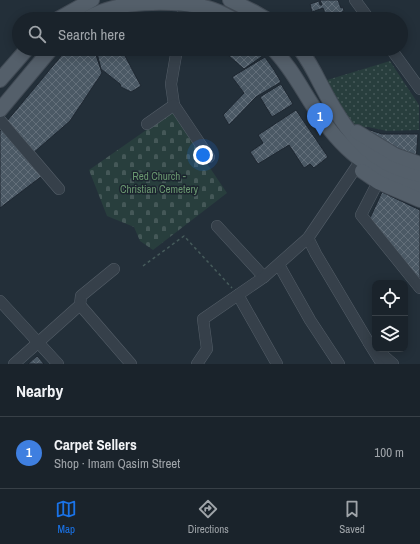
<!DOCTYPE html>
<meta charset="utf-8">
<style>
body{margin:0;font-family:"Archivo Narrow",sans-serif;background:#272f37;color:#f1f3f6}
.controls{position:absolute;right:12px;bottom:12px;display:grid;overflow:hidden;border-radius:8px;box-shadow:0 2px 10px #0003}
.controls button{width:36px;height:36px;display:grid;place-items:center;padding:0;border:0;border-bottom:1px solid #384047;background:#1a232b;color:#f1f3f6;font:20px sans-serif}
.you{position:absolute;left:203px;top:155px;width:14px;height:14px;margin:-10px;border:3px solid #fff;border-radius:50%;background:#1a73e8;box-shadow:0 0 0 6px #1a73e833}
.badge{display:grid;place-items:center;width:26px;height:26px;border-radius:50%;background:#1a73e8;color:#fff;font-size:13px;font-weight:700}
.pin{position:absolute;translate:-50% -33px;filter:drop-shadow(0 1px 2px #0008)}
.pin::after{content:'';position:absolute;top:21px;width:14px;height:12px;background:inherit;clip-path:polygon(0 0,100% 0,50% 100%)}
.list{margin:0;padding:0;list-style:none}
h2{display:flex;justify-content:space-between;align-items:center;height:52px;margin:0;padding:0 16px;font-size:17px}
h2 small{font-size:13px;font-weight:400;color:#9fa4a9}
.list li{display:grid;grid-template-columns:26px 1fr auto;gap:12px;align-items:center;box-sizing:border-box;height:72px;padding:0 16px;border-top:1px solid #384047}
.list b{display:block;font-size:15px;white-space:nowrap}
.list p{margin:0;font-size:13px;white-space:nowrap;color:#9fa4a9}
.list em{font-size:13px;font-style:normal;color:#9fa4a9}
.icon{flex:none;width:22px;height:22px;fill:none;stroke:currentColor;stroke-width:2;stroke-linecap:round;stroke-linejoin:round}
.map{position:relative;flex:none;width:420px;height:364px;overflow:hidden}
.search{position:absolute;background:#1a232b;box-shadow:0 2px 10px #0003;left:12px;right:12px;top:12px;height:44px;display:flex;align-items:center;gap:10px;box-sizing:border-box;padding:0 14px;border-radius:22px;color:#9fa4a9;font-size:15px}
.sheet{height:124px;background:#1a232b}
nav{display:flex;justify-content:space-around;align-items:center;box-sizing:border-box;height:56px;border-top:1px solid #384047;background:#1a232b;font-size:11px;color:#9fa4a9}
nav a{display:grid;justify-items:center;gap:2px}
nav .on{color:#1a73e8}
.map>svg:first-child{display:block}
</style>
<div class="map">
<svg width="420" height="364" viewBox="0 0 420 364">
<defs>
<pattern id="green-dots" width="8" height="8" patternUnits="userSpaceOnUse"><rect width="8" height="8" fill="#283e3d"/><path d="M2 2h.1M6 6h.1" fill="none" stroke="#455858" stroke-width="1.8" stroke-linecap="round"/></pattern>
<pattern id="cemetery-stones" width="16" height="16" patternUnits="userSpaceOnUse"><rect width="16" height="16" fill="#283e3d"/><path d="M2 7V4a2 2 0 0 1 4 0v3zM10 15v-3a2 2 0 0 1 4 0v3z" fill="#455858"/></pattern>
<pattern id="building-cross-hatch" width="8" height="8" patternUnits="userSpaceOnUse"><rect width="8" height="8" fill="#4b5965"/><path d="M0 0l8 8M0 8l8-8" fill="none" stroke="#636f7a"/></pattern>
</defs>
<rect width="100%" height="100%" fill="#232f39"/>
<path fill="url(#green-dots)" d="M390,61L419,105V130L387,131L368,127L358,128L346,115L327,80Z"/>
<path fill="url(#cemetery-stones)" d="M172,112L227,193L153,250L140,241L134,227L107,216L89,170Z"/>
<g fill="url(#building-cross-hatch)" stroke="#1e2731">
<path d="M320,0H338L341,8L343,7L344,11L342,12L343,16L337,18V19H327L323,8L312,12L310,4L319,1L320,5H322Z"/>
<path d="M186,12L195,13L193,19H185Z"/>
<path d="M67,49H89L96,55L102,73L70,121L32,154L7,121Z"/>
<path d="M93,49H126L124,54L141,86L131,92L121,87L120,84L101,69L97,53Z"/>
<path d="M221,49H259L264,55L244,69Z"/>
<path d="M265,57L274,70L281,82L256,97L229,125L223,115L244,93L232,77Z"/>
<path d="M281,84L293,104L272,117L260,97Z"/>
<path d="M296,110L328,157L314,168L310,164L304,168L289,145L258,164L250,152L263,143L258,135Z"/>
<path d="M5,126L42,176L0,208V131Z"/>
<path d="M370,130L382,134H418L416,161L367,135Z"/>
<path d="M382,192L420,210V280L370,218Z"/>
<path d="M37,356L44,364H28Z"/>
</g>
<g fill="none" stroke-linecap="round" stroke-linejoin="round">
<g stroke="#545e68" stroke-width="12">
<g id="minor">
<path d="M355,0L369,19"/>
<path d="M182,19L184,4"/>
<path d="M177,49L171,84L174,105L209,157"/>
<path d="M391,49L420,89"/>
<path d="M0,120L59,189"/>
<path d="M147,124L174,105"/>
<path d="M378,182L361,215L420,288"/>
<path d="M217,226L264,277"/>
<path d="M308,238L316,254L369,343L375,348"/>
<path d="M279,265L310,320L339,364"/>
<path d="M238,295L277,364"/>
<path d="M0,301L58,364"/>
<path d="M80,305L131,364"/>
<path d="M369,343L382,364"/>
<path d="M378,351L393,364"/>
<path d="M14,364L80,305L81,296L114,269"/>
<path d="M197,364L207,349L203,319L264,277L308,238L357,166"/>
</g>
</g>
<g stroke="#434c56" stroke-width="16">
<g id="major">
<path d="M230,0L254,12L266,19"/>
<path d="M58,19L92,0"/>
<path d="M86,19C117,0 170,0 204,7C214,9 224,14 233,19"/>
<path d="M273,49C290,66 300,86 313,106C342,151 368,172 420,187"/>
<path d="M300,49C308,60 314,71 320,83C335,112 354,145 383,161C394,168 407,172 420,175"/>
<path d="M0,80L27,49"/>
<path d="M0,110L51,49"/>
<path d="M357,132L395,155L420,164"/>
<path d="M362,171L378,182L420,200"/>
</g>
</g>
<path stroke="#465b5b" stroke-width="1.5" stroke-dasharray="3 3" stroke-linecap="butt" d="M143,266L184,236L232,288"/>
<use href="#minor" stroke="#36404a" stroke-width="11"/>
<use href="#major" stroke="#545f6a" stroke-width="14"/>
</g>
<g text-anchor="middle" stroke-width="3" stroke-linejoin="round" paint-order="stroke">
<g font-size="11" fill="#69966f" stroke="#1c252f">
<text x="159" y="180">Red Church -<tspan x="159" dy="13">Christian Cemetery</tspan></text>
</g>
</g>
</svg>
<div class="controls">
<button><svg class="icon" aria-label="locate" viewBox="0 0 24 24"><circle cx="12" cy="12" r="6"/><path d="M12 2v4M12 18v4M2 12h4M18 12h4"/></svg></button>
<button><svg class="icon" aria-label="layers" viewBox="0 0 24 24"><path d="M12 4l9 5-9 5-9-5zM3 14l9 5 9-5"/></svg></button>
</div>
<div class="you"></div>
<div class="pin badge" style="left:320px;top:136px;background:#3f7fe0">1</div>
<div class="search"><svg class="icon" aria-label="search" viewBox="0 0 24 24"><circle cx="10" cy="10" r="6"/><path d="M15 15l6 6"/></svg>Search here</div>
</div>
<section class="sheet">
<h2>Nearby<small></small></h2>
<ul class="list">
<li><span class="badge" style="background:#3f7fe0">1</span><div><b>Carpet Sellers</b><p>Shop · Imam Qasim Street</p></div><em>100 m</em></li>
</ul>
</section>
<nav>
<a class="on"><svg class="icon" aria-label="map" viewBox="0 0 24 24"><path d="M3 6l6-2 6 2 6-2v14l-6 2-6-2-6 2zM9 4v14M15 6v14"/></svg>Map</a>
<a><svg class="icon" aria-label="directions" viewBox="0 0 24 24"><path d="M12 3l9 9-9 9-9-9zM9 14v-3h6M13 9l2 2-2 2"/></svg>Directions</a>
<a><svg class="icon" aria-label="saved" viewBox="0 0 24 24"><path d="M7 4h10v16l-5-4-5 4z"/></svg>Saved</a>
</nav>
